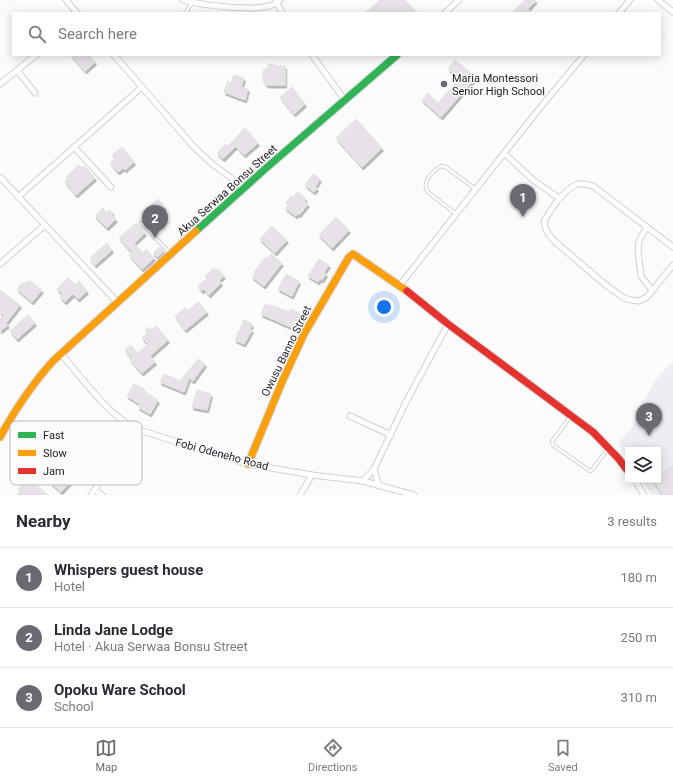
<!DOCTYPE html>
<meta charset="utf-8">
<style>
body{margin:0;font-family:Roboto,sans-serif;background:#f2f2f3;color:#2b2b33}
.controls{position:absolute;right:12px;bottom:12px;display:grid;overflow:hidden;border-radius:0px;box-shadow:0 2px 10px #0003}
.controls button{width:36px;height:36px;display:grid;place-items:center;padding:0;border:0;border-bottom:1px solid #e1e1e2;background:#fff;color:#2b2b33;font:20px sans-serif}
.you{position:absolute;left:384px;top:307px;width:14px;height:14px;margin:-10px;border:3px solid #fff;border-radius:50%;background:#1a73e8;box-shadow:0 0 0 6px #1a73e833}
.badge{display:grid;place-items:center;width:26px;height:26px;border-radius:50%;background:#6b6971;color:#fff;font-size:13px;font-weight:700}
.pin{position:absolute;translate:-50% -33px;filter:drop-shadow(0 1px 2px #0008)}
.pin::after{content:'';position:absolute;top:21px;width:14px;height:12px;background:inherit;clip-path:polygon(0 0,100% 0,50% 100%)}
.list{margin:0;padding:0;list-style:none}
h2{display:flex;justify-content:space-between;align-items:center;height:52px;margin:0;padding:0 16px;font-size:17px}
h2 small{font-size:13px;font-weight:400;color:#7c7c81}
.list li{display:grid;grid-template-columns:26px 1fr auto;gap:12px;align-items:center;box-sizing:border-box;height:60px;padding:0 16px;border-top:1px solid #e1e1e2}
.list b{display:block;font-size:15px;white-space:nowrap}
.list p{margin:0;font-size:13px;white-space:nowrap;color:#7c7c81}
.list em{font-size:13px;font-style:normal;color:#7c7c81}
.icon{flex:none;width:22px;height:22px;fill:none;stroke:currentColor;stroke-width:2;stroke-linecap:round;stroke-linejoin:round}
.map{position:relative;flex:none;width:673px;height:495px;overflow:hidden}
.search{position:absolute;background:#fff;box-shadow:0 2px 10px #0003;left:12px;right:12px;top:12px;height:44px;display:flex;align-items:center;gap:10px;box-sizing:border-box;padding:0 14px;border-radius:0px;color:#7c7c81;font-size:15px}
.sheet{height:232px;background:#fff}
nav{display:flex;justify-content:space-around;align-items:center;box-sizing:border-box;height:56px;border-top:1px solid #e1e1e2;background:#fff;font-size:11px;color:#7c7c81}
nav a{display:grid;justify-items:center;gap:2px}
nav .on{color:#6b6971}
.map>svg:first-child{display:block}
</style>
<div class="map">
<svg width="673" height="495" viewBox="0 0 673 495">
<defs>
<filter id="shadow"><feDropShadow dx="1.5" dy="3" stdDeviation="0" flood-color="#0004"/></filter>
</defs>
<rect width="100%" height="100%" fill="#fbfbfb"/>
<path fill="#eeedf2" d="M673,361V495H652L642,480H658V450H628V458L618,443L632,428L640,406L657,378Z"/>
<g fill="#e7e2e8" stroke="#e5e0e5" filter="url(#shadow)">
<path d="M380,0H405L418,13H365Z"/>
<path d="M525,0H536L528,9L532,13H512Z"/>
<path d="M71,55H89L95,62L85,71Z"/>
<path d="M455,60L476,77L441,117L422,100L428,93L438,103L459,79L448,69Z"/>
<path d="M268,64H275V66H285V85H267V84H265V81H263V69H268Z"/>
<path d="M234,75L244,78L241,87L248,89L245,100L224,92L228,81L231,83Z"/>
<path d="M292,87L305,104L294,114L280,97Z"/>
<path d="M356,119L382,148L362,167L336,138Z"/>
<path d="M245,128L258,143L244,155L236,146L223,159L217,153L226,144L228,146Z"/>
<path d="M122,147L134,162L125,170L123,168L118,172L110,163L115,158L112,155Z"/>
<path d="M79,165L82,168L84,166L95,178L76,195L65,182L68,179L66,177Z"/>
<path d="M313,174L320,179L315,187L317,188L314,192L305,185Z"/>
<path d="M298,192L306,199L304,201L308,204L299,215L298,213L296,216L285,208L288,205L286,203L291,196L293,197Z"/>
<path d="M158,199L165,207L152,218L145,210Z"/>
<path d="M103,208L107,212L109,210L113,213L111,215L116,219L107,228L95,216Z"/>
<path d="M336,217L349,230L332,248L319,235Z"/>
<path d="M136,223L145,233L134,243L143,253L146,249L154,258L142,269L129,255L132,252L119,238Z"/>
<path d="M272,226L287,240L275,253L260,239Z"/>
<path d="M107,243L112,250L95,265L90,258Z"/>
<path d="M160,247L164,251L157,257L153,253Z"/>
<path d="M271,254L282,263L264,286L252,277L256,273L254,272L266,257L268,258Z"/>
<path d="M319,259L329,265L324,272L326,274L322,280L320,279L318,282L308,276Z"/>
<path d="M214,268L216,271L218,269L224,276L219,280L221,283L209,295L204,289L202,291L198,286L207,278L205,276Z"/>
<path d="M286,274L299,281L292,296L278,289Z"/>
<path d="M68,278L75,285L79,281L87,291L78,299L73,294L65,302L60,297L63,295L57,289Z"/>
<path d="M30,281L42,290L32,302L17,289L22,283L24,284Z"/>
<path d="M0,290L20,305L6,323L8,325L0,331V319L4,315L0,312Z"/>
<path d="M198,302L207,312L185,330L175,316L185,308L187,311Z"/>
<path d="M265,304L270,306L271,305L289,312L290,309L300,313L293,328L261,314Z"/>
<path d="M28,315L35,323L17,339L10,331Z"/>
<path d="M244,320L252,324L250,329L252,330L244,344L235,340Z"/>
<path d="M156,326L168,340L150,356L155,362L142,373L130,360L132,358L125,350L131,345L138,353L148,344L142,338L148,333L145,330L149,327L151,330Z"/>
<path d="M198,359L205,364L193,381L189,378L184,392L160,382L164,374L180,381Z"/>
<path d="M134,384L144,389L143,391L158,400L150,414L138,407L140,404L127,396Z"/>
<path d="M197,390L211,394L207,410L192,407Z"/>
<path d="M673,465V495H663L652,480H658V476Z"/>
<path d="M65,468L75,477L61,492L51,483Z"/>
<path d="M28,478L48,495H17L20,491L18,489Z"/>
</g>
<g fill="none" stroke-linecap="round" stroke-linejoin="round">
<g stroke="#d1d0d5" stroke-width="4.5">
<g id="lane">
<path d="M185,13L193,2"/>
<path d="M456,214L428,192C421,181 432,172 441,166L446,167L475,189"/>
<path d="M141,223L170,253"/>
<path d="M571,416L553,440L552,442L553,445L590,471L592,470L607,450"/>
</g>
</g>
<g stroke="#d1d0d5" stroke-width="7">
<g id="street">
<path d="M66,0L77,13"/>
<path d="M183,0C201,5 255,12 272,5C274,4 277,2 280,0"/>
<path d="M658,0L673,12"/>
<path d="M276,1L282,13"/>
<path d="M445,13L459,0"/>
<path d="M619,13L630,0"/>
<path d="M114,55L194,147L210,162L244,188"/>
<path d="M312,55L344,99"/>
<path d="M17,70L35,93"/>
<path d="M0,84L36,55"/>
<path d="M74,147L111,187"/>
<path d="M504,153L532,179L560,199"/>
<path d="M0,177L118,303"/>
<path d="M18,197L142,87"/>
<path d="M647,227L639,241L638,250L641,276L652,290"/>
<path d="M673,247L593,186C588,185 583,183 578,184C564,188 551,210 544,221L546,230L553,240L607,286L624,298L631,300L639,301L647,297L673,265"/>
<path d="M0,264L45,225"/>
<path d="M400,285L539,109L584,55"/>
<path d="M61,354C84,380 105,412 136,429L248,464L312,475L363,481L414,495"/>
<path d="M350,416L391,435"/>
<path d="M374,469L379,486"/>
<path d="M635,480L644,495"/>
<path d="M363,481L374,469L406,402L448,324"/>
<path d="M95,490L102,495"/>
<path d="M91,495L136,429"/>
<path d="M300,495L312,475"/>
</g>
</g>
<g stroke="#d1d0d5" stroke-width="9">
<path id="fast" d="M196,231L265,169L397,55"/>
</g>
<g stroke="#d1d0d5" stroke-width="9">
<g id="slow">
<path d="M0,437C15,410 32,384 53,361L196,231"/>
<path d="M248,464L282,382L304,334L349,257L353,254L407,291"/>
</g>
</g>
<g stroke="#d1d0d5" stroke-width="9">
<path id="jam" d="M407,291L448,324L593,432L618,458L628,471"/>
</g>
<use href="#lane" stroke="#fefefe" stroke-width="2.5"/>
<use href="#street" stroke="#fefefe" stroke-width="5"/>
<use href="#fast" stroke="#30b455" stroke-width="7"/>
<use href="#slow" stroke="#ff9f0a" stroke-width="7"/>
<use href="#jam" stroke="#e5322d" stroke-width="7"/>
</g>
<circle fill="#6b6971" stroke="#fbfbfb" stroke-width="1.5" cx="444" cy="84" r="4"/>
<g text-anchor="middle" stroke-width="3" stroke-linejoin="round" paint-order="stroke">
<g font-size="11" fill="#1e1a26" stroke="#fbfbfb" text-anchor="start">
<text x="452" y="82">Maria Montessori<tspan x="452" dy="13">Senior High School</tspan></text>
</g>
<g font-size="11" fill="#1e1a26" stroke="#fbfbfb">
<text transform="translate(227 190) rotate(-42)" y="4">Akua Serwaa Bonsu Street</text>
<text transform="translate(286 351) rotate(-64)" y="4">Owusu Banno Street</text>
<text transform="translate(222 454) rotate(15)" y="4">Fobi Odeneho Road</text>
</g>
</g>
<rect x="10" y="421" width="132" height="64" rx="6" fill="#fbfbfb" stroke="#b9b8bb" stroke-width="1"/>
<rect x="18" y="432" width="18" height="6" fill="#30b455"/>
<rect x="18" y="450" width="18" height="6" fill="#ff9f0a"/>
<rect x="18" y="468" width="18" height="6" fill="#e5322d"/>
<g font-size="11" fill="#1e1a26">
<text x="43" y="439">Fast</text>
<text x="43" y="457">Slow</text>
<text x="43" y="475">Jam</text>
</g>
</svg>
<div class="controls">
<button><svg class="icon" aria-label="layers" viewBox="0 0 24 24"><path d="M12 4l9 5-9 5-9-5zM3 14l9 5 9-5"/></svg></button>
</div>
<div class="you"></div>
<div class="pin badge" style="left:523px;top:217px">1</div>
<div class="pin badge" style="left:155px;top:238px">2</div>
<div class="pin badge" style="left:649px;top:436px">3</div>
<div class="search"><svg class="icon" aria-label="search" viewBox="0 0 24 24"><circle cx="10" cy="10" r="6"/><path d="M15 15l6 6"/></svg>Search here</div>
</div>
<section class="sheet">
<h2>Nearby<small>3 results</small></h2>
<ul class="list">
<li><span class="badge">1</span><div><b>Whispers guest house</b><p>Hotel</p></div><em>180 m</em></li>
<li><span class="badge">2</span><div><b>Linda Jane Lodge</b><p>Hotel · Akua Serwaa Bonsu Street</p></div><em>250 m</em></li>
<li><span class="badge">3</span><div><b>Opoku Ware School</b><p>School</p></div><em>310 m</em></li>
</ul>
</section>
<nav>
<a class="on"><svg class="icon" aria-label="map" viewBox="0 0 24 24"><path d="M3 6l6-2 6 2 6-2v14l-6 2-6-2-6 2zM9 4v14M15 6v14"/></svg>Map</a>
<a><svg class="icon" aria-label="directions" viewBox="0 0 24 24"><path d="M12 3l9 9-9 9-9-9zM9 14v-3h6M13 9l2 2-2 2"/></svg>Directions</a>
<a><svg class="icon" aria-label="saved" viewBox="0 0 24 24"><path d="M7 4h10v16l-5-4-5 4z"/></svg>Saved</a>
</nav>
